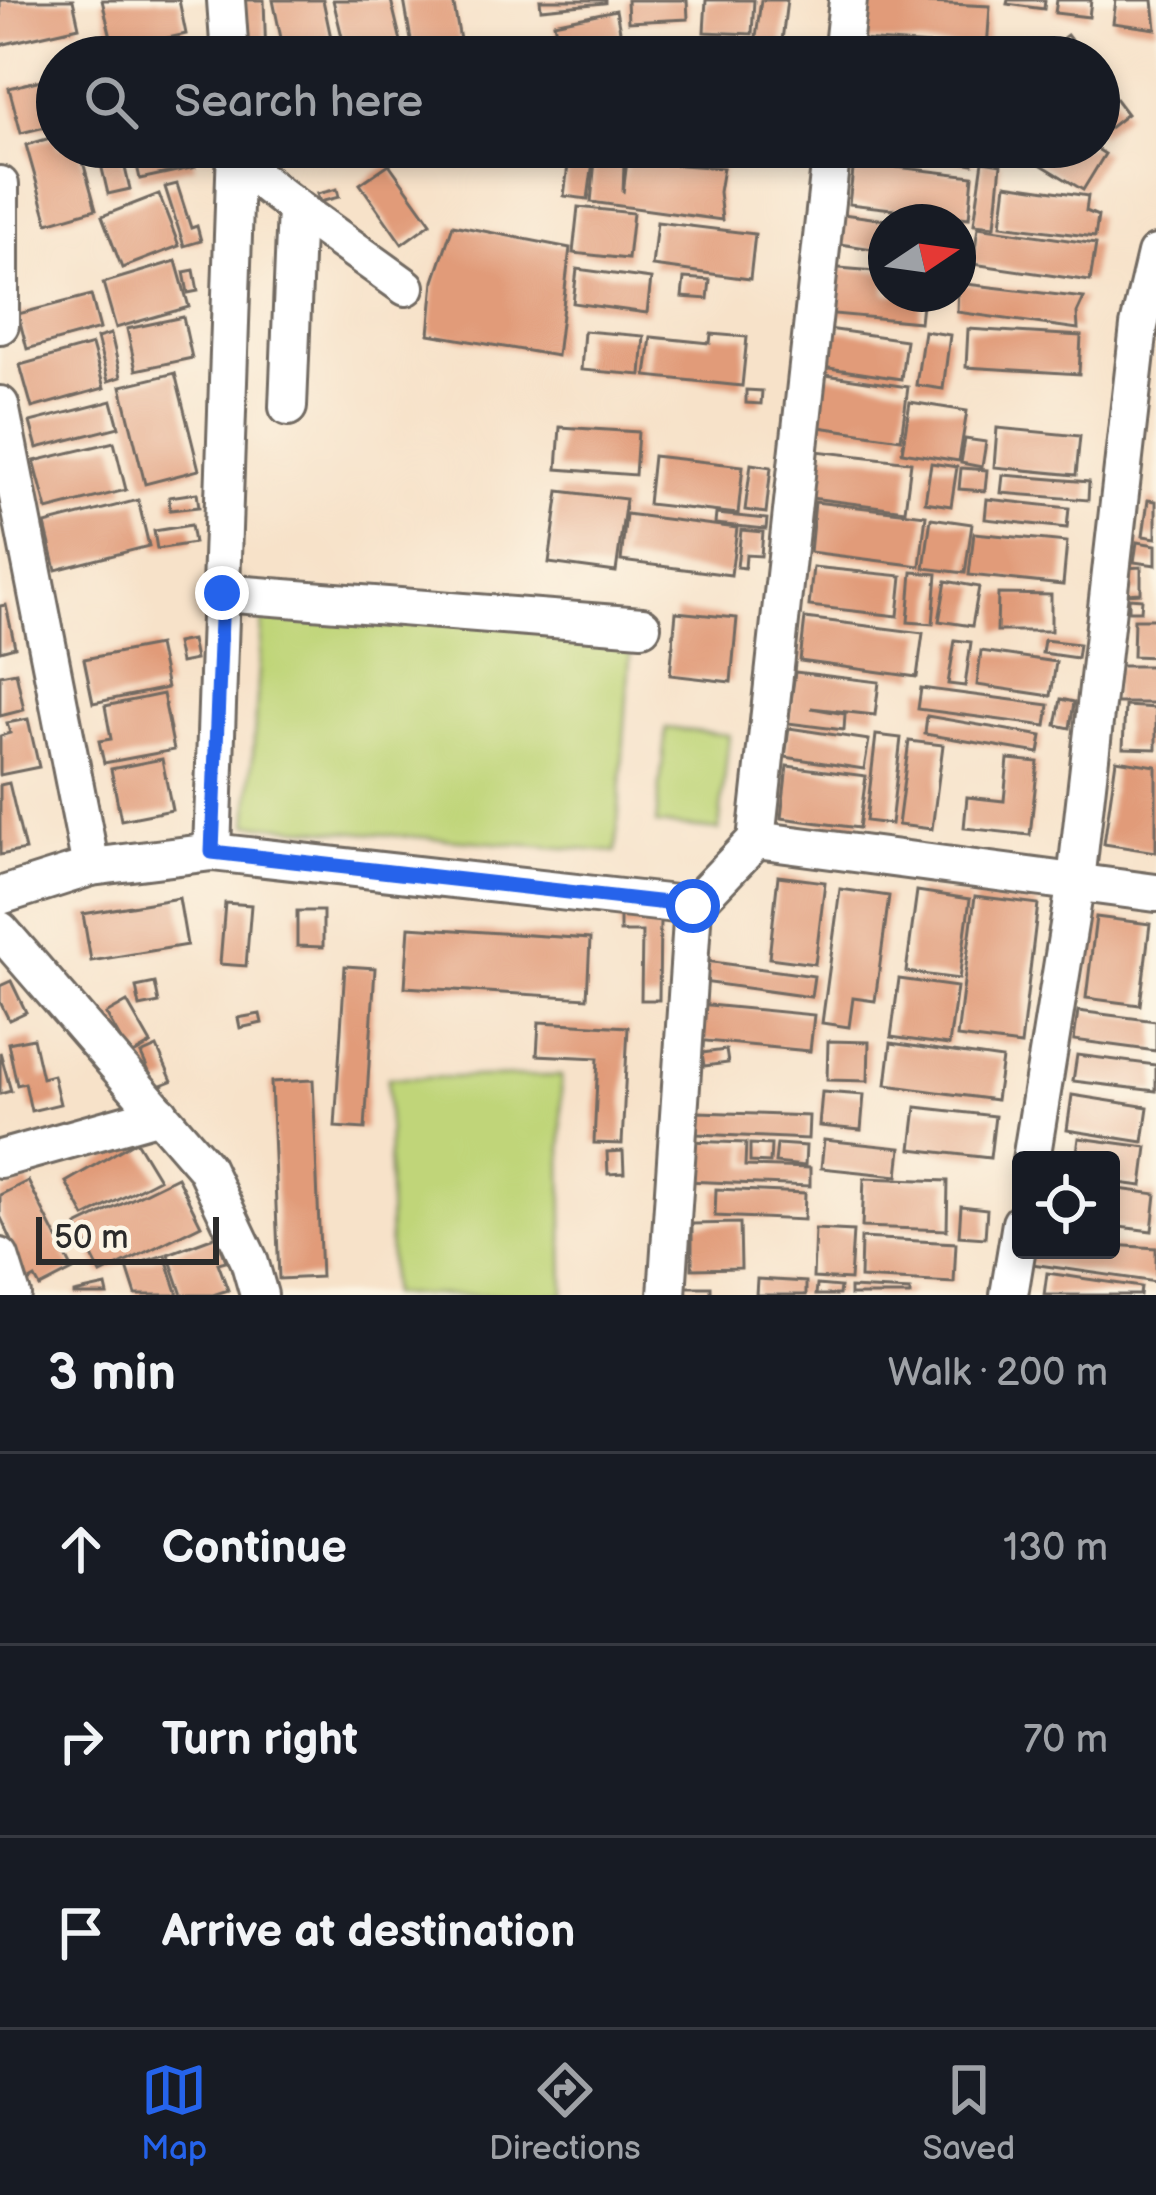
<!DOCTYPE html>
<meta charset="utf-8">
<style>
body{margin:0;font-family:"Balsamiq Sans",sans-serif;background:#20242c;color:#f1f3f6}
.controls{position:absolute;right:36px;bottom:36px;display:grid;overflow:hidden;border-radius:12px;box-shadow:0 6px 18px #0003}
.controls button{width:108px;height:108px;display:grid;place-items:center;padding:0;border:0;border-bottom:3px solid #363941;background:#171b24;color:#f1f3f6;font:60px sans-serif}
.compass{position:absolute;left:868px;top:204px;width:108px;height:108px;border-radius:50%;background:#171b24;box-shadow:0 6px 18px #0003;rotate:77deg}
.scale{position:absolute;left:36px;bottom:30px;width:183px;box-sizing:border-box;padding-left:12px;border:6px solid #2b2b2b;border-top:0;font-size:33px;line-height:42px;white-space:nowrap;color:#2b2b2b;-webkit-text-stroke:9px #fcf5e5;paint-order:stroke}
.stop{position:absolute;width:36px;height:36px;margin:-27px;border:9px solid #2563eb;border-radius:50%;background:#fff}
.stop.end{background:#2563eb;border-color:#fff;box-shadow:0 3px 12px #0008}
.list{margin:0;padding:0;list-style:none}
h2{display:flex;justify-content:space-between;align-items:center;height:156px;margin:0;padding:0 48px;font-size:51px}
h2 small{font-size:39px;font-weight:400;color:#9ea1a6}
.list li{display:grid;grid-template-columns:78px 1fr auto;gap:36px;align-items:center;box-sizing:border-box;height:192px;padding:0 48px;border-top:3px solid #363941}
.list b{display:block;font-size:45px;white-space:nowrap}
.list em{font-size:39px;font-style:normal;color:#9ea1a6}
.icon{flex:none;width:66px;height:66px;fill:none;stroke:currentColor;stroke-width:2;stroke-linecap:round;stroke-linejoin:round}
.map{position:relative;flex:none;width:1156px;height:1295px;overflow:hidden}
.search{position:absolute;background:#171b24;box-shadow:0 6px 18px #0003;left:36px;right:36px;top:36px;height:132px;display:flex;align-items:center;gap:30px;box-sizing:border-box;padding:0 42px;border-radius:66px;color:#9ea1a6;font-size:45px}
.sheet{height:732px;background:#171b24}
nav{display:flex;justify-content:space-around;align-items:center;box-sizing:border-box;height:168px;border-top:3px solid #363941;background:#171b24;font-size:33px;color:#9ea1a6}
nav a{display:grid;justify-items:center;gap:6px}
nav .on{color:#2563eb}
.map>svg:first-child{display:block}
</style>
<div class="map">
<svg width="1156" height="1295" viewBox="0 0 1156 1295">
<rect width="100%" height="100%" fill="#fcf5e5"/>
<filter id="ink" filterUnits="userSpaceOnUse"><feTurbulence type="fractalNoise" baseFrequency=".00833" numOctaves="2"/><feDisplacementMap in="SourceGraphic" scale="24" xChannelSelector="R" yChannelSelector="G"/><feConvolveMatrix kernelMatrix="1 2 1 2 8 2 1 2 1" color-interpolation-filters="sRGB"/></filter>
<filter id="wash" filterUnits="userSpaceOnUse"><feTurbulence type="fractalNoise" baseFrequency=".004" numOctaves="4" result="noise"/><feDisplacementMap in="SourceGraphic" scale="48" xChannelSelector="R" yChannelSelector="G"/><feGaussianBlur stdDeviation="2.7" result="paint"/><feColorMatrix in="noise" values="0 0 0 0 0 0 0 0 0 0 0 0 0 0 0 0 0 1.4 0 .05"/><feComposite in="paint" operator="in"/></filter>
<g filter="url(#wash)">
<rect width="100%" height="100%" fill="#f7e2c9"/>
<g fill="#c0d579" stroke="#768052" stroke-width="3">
<path d="M264,599L632,628L616,852L248,824Z"/>
<path d="M666,728L729,735L719,830L656,824Z"/>
<path d="M561,1076L564,1295H390L388,1078Z"/>
</g>
<g id="blocks">
<g fill="#e19b79">
<path d="M0,0H73L79,27L0,45Z"/>
<path d="M102,0H179L186,34L114,50Z"/>
<path d="M244,0H264L266,57H245Z"/>
<path d="M273,0H323L335,57H285Z"/>
<path d="M333,0H391L404,54L347,57Z"/>
<path d="M404,0H453L463,57H414Z"/>
<path d="M540,0H605V3L541,9Z"/>
<path d="M627,0H687L688,19L628,22Z"/>
<path d="M706,0H754L752,34L704,32Z"/>
<path d="M761,0H787L781,49L755,45Z"/>
<path d="M865,0L990,6L987,49L862,40Z"/>
<path d="M1008,0H1045L1044,9L1007,4Z"/>
<path d="M1057,0H1091L1089,17L1055,13Z"/>
<path d="M1116,0H1153L1156,29L1113,23Z"/>
<path d="M616,10L621,36L560,50L554,23Z"/>
<path d="M1067,35L1084,57H1038Z"/>
<path d="M57,76V124L21,133L9,88Z"/>
<path d="M1099,77L1127,114L1099,136Z"/>
<path d="M57,136V147H79L96,209L48,223L26,145Z"/>
<path d="M97,147H120L130,189L108,194Z"/>
<path d="M133,147H190L195,167L140,179Z"/>
<path d="M258,147H286V150L259,154Z"/>
<path d="M652,147H770L768,163L652,150Z"/>
<path d="M867,147H975L973,164Z"/>
<path d="M1012,147H1094L1105,154L1083,190Z"/>
<path d="M570,150L594,154L588,199L564,196Z"/>
<path d="M595,160L624,163L623,193L627,161L723,168L719,192L722,220L591,202Z"/>
<path d="M983,161L1001,164L995,226L974,224Z"/>
<path d="M854,162L973,176L969,218L849,204Z"/>
<path d="M389,164L431,223L402,244L360,184Z"/>
<path d="M177,184L191,228L197,226L201,241L184,246L165,187Z"/>
<path d="M1006,184L1088,196L1086,211L1098,216L1095,237L1001,225Z"/>
<path d="M337,189L339,197L320,202L317,194Z"/>
<path d="M159,194L179,246L122,268L102,216Z"/>
<path d="M578,207L633,213L628,259L573,253Z"/>
<path d="M843,214L886,220V251L840,244Z"/>
<path d="M657,222L755,234L750,279L652,266Z"/>
<path d="M453,225L570,248L557,356L429,334L434,281Z"/>
<path d="M978,227L1096,244L1090,281L973,264Z"/>
<path d="M176,261L189,307L116,328L103,283Z"/>
<path d="M827,267L886,272V294H923L920,322L823,313Z"/>
<path d="M577,269L651,279L647,313L573,303Z"/>
<path d="M194,270L198,291L188,293L184,272Z"/>
<path d="M684,278L710,280L708,299L682,297Z"/>
<path d="M958,283L1084,298L1077,313L1078,329L957,312Z"/>
<path d="M91,295L100,329L27,349L18,314Z"/>
<path d="M183,317L192,358L136,370L127,329Z"/>
<path d="M821,328L906,340L901,379L816,366Z"/>
<path d="M968,329L1081,336L1079,374L966,367Z"/>
<path d="M584,331L644,336L641,375L581,370Z"/>
<path d="M924,331L950,335L943,389L916,385Z"/>
<path d="M111,334L121,377L108,381L97,338Z"/>
<path d="M711,334L747,337L742,386L646,376L651,337L710,343Z"/>
<path d="M92,345L104,388L32,408L20,365Z"/>
<path d="M175,373L199,470L145,484L121,386Z"/>
<path d="M819,374L908,387L901,439L812,426Z"/>
<path d="M746,390L762,391L761,404L746,403Z"/>
<path d="M112,401L119,427L37,448L30,422Z"/>
<path d="M910,402L967,411L959,461L902,452Z"/>
<path d="M560,427L638,432L635,475L557,469Z"/>
<path d="M997,428L1080,436L1076,475L994,467Z"/>
<path d="M965,439L986,442L982,467L961,463Z"/>
<path d="M114,442L126,490L47,510L34,461Z"/>
<path d="M816,451L911,462L905,510L811,498Z"/>
<path d="M653,456L743,466L738,514L648,504Z"/>
<path d="M931,463L957,467L951,506L925,502Z"/>
<path d="M751,464L771,467L766,513L745,510Z"/>
<path d="M961,468L987,470L985,491L959,489Z"/>
<path d="M1003,475L1089,482L1088,500L1001,493Z"/>
<path d="M559,491L626,499L616,572L549,563Z"/>
<path d="M197,493L199,507L170,510L169,497Z"/>
<path d="M987,499L1069,508L1067,528L985,519Z"/>
<path d="M138,500L149,546L56,570L45,524Z"/>
<path d="M1148,500L1156,501V538L1143,536Z"/>
<path d="M815,502L926,515L920,566L810,552Z"/>
<path d="M626,514L737,528L731,575L621,561Z"/>
<path d="M716,514L767,519L766,529L715,524Z"/>
<path d="M931,518L972,524L965,573L924,568Z"/>
<path d="M191,525L194,543L157,549L154,531Z"/>
<path d="M741,530L763,532L761,556L746,555L745,568L737,567Z"/>
<path d="M974,533L1067,542L1063,585L969,575Z"/>
<path d="M1137,542L1156,545V565L1134,562Z"/>
<path d="M813,567L902,576L898,616L809,606Z"/>
<path d="M1141,567V593L1125,594V568Z"/>
<path d="M912,572L937,574L933,624L908,622Z"/>
<path d="M946,581L979,587L972,626L939,621Z"/>
<path d="M998,594L1051,595V631H997Z"/>
<path d="M1129,598L1142,599L1141,611H1129Z"/>
<path d="M6,605L15,647L0,651V606Z"/>
<path d="M676,612L737,618L731,682L670,675Z"/>
<path d="M805,618L923,633L917,677L800,661Z"/>
<path d="M1134,619H1156V657L1133,656Z"/>
<path d="M191,640L195,660L180,663L176,643Z"/>
<path d="M955,640L971,642L965,686L948,684Z"/>
<path d="M1044,640L1079,644L1077,658L1042,653Z"/>
<path d="M158,645L167,688L93,703L84,659Z"/>
<path d="M981,651L1056,662L1051,696L977,685Z"/>
<rect x="1114" y="666" width="42" height="37"/>
<path d="M16,672L24,710L0,716V675Z"/>
<path d="M795,672L879,682L875,715L811,708L845,714L844,730L788,723Z"/>
<path d="M921,688L1049,705L1046,726L918,709Z"/>
<path d="M163,694L174,750L104,763L99,741L111,739L105,706Z"/>
<path d="M1061,699L1074,702L1070,728L1056,725Z"/>
<path d="M1125,706L1156,708V749L1123,748Z"/>
<path d="M927,716L1042,736L1039,753L925,734Z"/>
<path d="M28,719L39,767L0,775V736L10,733L7,723Z"/>
<path d="M789,728L869,740L864,769L785,757Z"/>
<path d="M876,735L901,738L891,824L866,821Z"/>
<path d="M909,741L943,745L932,829L898,825Z"/>
<path d="M162,759L172,810L121,820L111,769Z"/>
<path d="M1008,759L1038,762L1030,835L964,828L967,797L1004,801Z"/>
<path d="M1116,760L1156,766V852L1104,844Z"/>
<path d="M787,766L866,776L859,828L781,818Z"/>
<path d="M9,783L25,850L0,855V785Z"/>
<path d="M778,876L825,882L815,964L769,958Z"/>
<path d="M840,889L889,896L875,1001L853,998L849,1027L822,1023Z"/>
<path d="M917,891L970,899L959,979L906,972Z"/>
<path d="M975,896L1038,904L1021,1045L957,1037Z"/>
<path d="M179,898L187,945L91,961L83,914Z"/>
<path d="M225,903L251,905L246,966L220,964Z"/>
<path d="M297,911H323V947L297,946Z"/>
<path d="M620,915L660,916L659,1000H641L642,932H620Z"/>
<path d="M1096,917L1150,924L1140,1005L1086,998Z"/>
<path d="M409,927L590,939L587,998L405,987Z"/>
<path d="M706,961L814,976L811,997L703,982Z"/>
<path d="M345,966L375,968L365,1129L335,1127Z"/>
<path d="M899,979L957,987L949,1045L891,1037Z"/>
<path d="M11,981L26,1012L9,1020L0,1002V986Z"/>
<path d="M155,983L159,1003L140,1007L136,987Z"/>
<path d="M127,1002L151,1044L130,1056L106,1014Z"/>
<path d="M698,1004L814,1015L810,1051L695,1040Z"/>
<path d="M1078,1011L1156,1021V1051L1074,1040Z"/>
<path d="M260,1014L262,1023L240,1028L238,1018Z"/>
<path d="M539,1022L628,1027L622,1144L594,1143L598,1058L537,1055Z"/>
<path d="M33,1038L42,1078L53,1075L60,1104L31,1111L25,1083L17,1085L8,1043Z"/>
<path d="M828,1041L869,1042L868,1081L827,1080Z"/>
<path d="M891,1043L1002,1059L996,1100L886,1085Z"/>
<path d="M157,1047L172,1081L156,1087L141,1054Z"/>
<path d="M726,1050L728,1063L704,1066L702,1053Z"/>
<path d="M0,1052L11,1091L0,1094Z"/>
<path d="M1077,1055L1156,1065V1091L1073,1081Z"/>
<path d="M313,1080L321,1277L279,1279L271,1082Z"/>
<path d="M822,1092L864,1095L861,1130L819,1126Z"/>
<path d="M1072,1095L1148,1107L1143,1142L1067,1130Z"/>
<path d="M916,1107L995,1116L990,1158L911,1149Z"/>
<path d="M698,1112L809,1116L808,1139L697,1134Z"/>
<path d="M1079,1138L1147,1147L1142,1186L1111,1182V1160H1076Z"/>
<path d="M824,1140L901,1148L898,1176L821,1168Z"/>
<path d="M136,1141L159,1179L85,1217L66,1182Z"/>
<path d="M687,1141L746,1143L745,1166L810,1168V1186L686,1181Z"/>
<path d="M750,1144L771,1145L770,1163L750,1162Z"/>
<path d="M777,1144L806,1146L805,1166L775,1163Z"/>
<path d="M623,1151L624,1173L608,1174L607,1152Z"/>
<path d="M177,1177L201,1225L101,1274L77,1226Z"/>
<path d="M864,1178L948,1181L947,1230L862,1227Z"/>
<path d="M28,1181L73,1270L40,1287L35,1278L26,1283L6,1244L12,1241L0,1216V1195Z"/>
<path d="M1111,1188L1156,1194L1152,1231L1111,1226Z"/>
<path d="M716,1189L805,1193L804,1220L715,1216Z"/>
<path d="M961,1206L987,1209L985,1238L959,1236Z"/>
<path d="M740,1223L741,1268L692,1269V1224Z"/>
<path d="M815,1229L853,1231L850,1280L813,1278Z"/>
<path d="M217,1236L226,1261L218,1263L228,1290L213,1295H182L168,1254Z"/>
<path d="M861,1238L956,1243L954,1283L860,1278Z"/>
<path d="M1111,1245L1156,1248V1282L1025,1263L1027,1250H1111Z"/>
<path d="M165,1255L178,1295H136L127,1267Z"/>
<path d="M1047,1273L1141,1287L1140,1295H1044Z"/>
<path d="M757,1279L806,1282V1295H756Z"/>
<path d="M817,1285L840,1287L839,1295H816Z"/>
<path d="M106,1286L108,1295H74V1293Z"/>
<rect x="671" y="1287" width="40" height="8"/>
<path d="M850,1288L910,1291V1295H850Z"/>
</g>
</g>
</g>
<g filter="url(#ink)">
<use href="#blocks" fill-opacity="0" stroke="#726b62" stroke-width="3"/>
<g fill="none" stroke-linecap="round" stroke-linejoin="round">
<g stroke="#726b62" stroke-width="42">
<g id="minor">
<path d="M226,0L230,57"/>
<path d="M842,57L848,0"/>
<path d="M238,163L296,208L288,407"/>
<path d="M0,185V325"/>
<path d="M296,208L406,287"/>
<path d="M0,405L91,867"/>
<path d="M222,593L642,626"/>
<path d="M756,840L1156,893"/>
<path d="M212,852L236,147"/>
<path d="M0,896L91,867L212,852L693,906"/>
<path d="M0,930L205,1167L249,1260L259,1295"/>
<path d="M0,1159L160,1114"/>
<path d="M1031,1160L1076,881L1139,326L1156,254"/>
<path d="M0,1257L12,1295"/>
<path d="M667,1295L693,906L756,840L832,147"/>
<path d="M1009,1295L1021,1223"/>
</g>
</g>
<use href="#minor" stroke="#fff" stroke-width="36"/>
</g>
</g>
<g fill="none" stroke-linecap="round" stroke-linejoin="round" filter="url(#ink)">
<path stroke="#2563eb" stroke-width="15" d="M222,593L212,852L693,906"/>
</g>
</svg>
<div class="controls">
<button><svg class="icon" aria-label="locate" viewBox="0 0 24 24"><circle cx="12" cy="12" r="6"/><path d="M12 2v4M12 18v4M2 12h4M18 12h4"/></svg></button>
</div>
<svg class="compass" viewBox="-18 -18 36 36"><path d="M0-13l5 13h-10z" fill="#e53935"/><path d="M0 13l5-13h-10z" fill="#9ea1a6"/></svg>
<div class="scale">50 m</div>
<div class="stop" style="left:693px;top:906px"></div>
<div class="stop end" style="left:222px;top:593px"></div>
<div class="search"><svg class="icon" aria-label="search" viewBox="0 0 24 24"><circle cx="10" cy="10" r="6"/><path d="M15 15l6 6"/></svg>Search here</div>
</div>
<section class="sheet">
<h2>3 min<small>Walk · 200 m</small></h2>
<ul class="list">
<li><svg class="icon" aria-label="ahead" viewBox="0 0 24 24"><path d="M12 20V5M6 11l6-6 6 6"/></svg><div><b>Continue</b></div><em>130 m</em></li>
<li><svg class="icon" aria-label="right" viewBox="0 0 24 24"><path d="M7 20v-9h11M14 6l5 5-5 5"/></svg><div><b>Turn right</b></div><em>70 m</em></li>
<li><svg class="icon" aria-label="arrive" viewBox="0 0 24 24"><path d="M6 21V4h12l-3 4 3 4H6"/></svg><div><b>Arrive at destination</b></div></li>
</ul>
</section>
<nav>
<a class="on"><svg class="icon" aria-label="map" viewBox="0 0 24 24"><path d="M3 6l6-2 6 2 6-2v14l-6 2-6-2-6 2zM9 4v14M15 6v14"/></svg>Map</a>
<a><svg class="icon" aria-label="directions" viewBox="0 0 24 24"><path d="M12 3l9 9-9 9-9-9zM9 14v-3h6M13 9l2 2-2 2"/></svg>Directions</a>
<a><svg class="icon" aria-label="saved" viewBox="0 0 24 24"><path d="M7 4h10v16l-5-4-5 4z"/></svg>Saved</a>
</nav>
